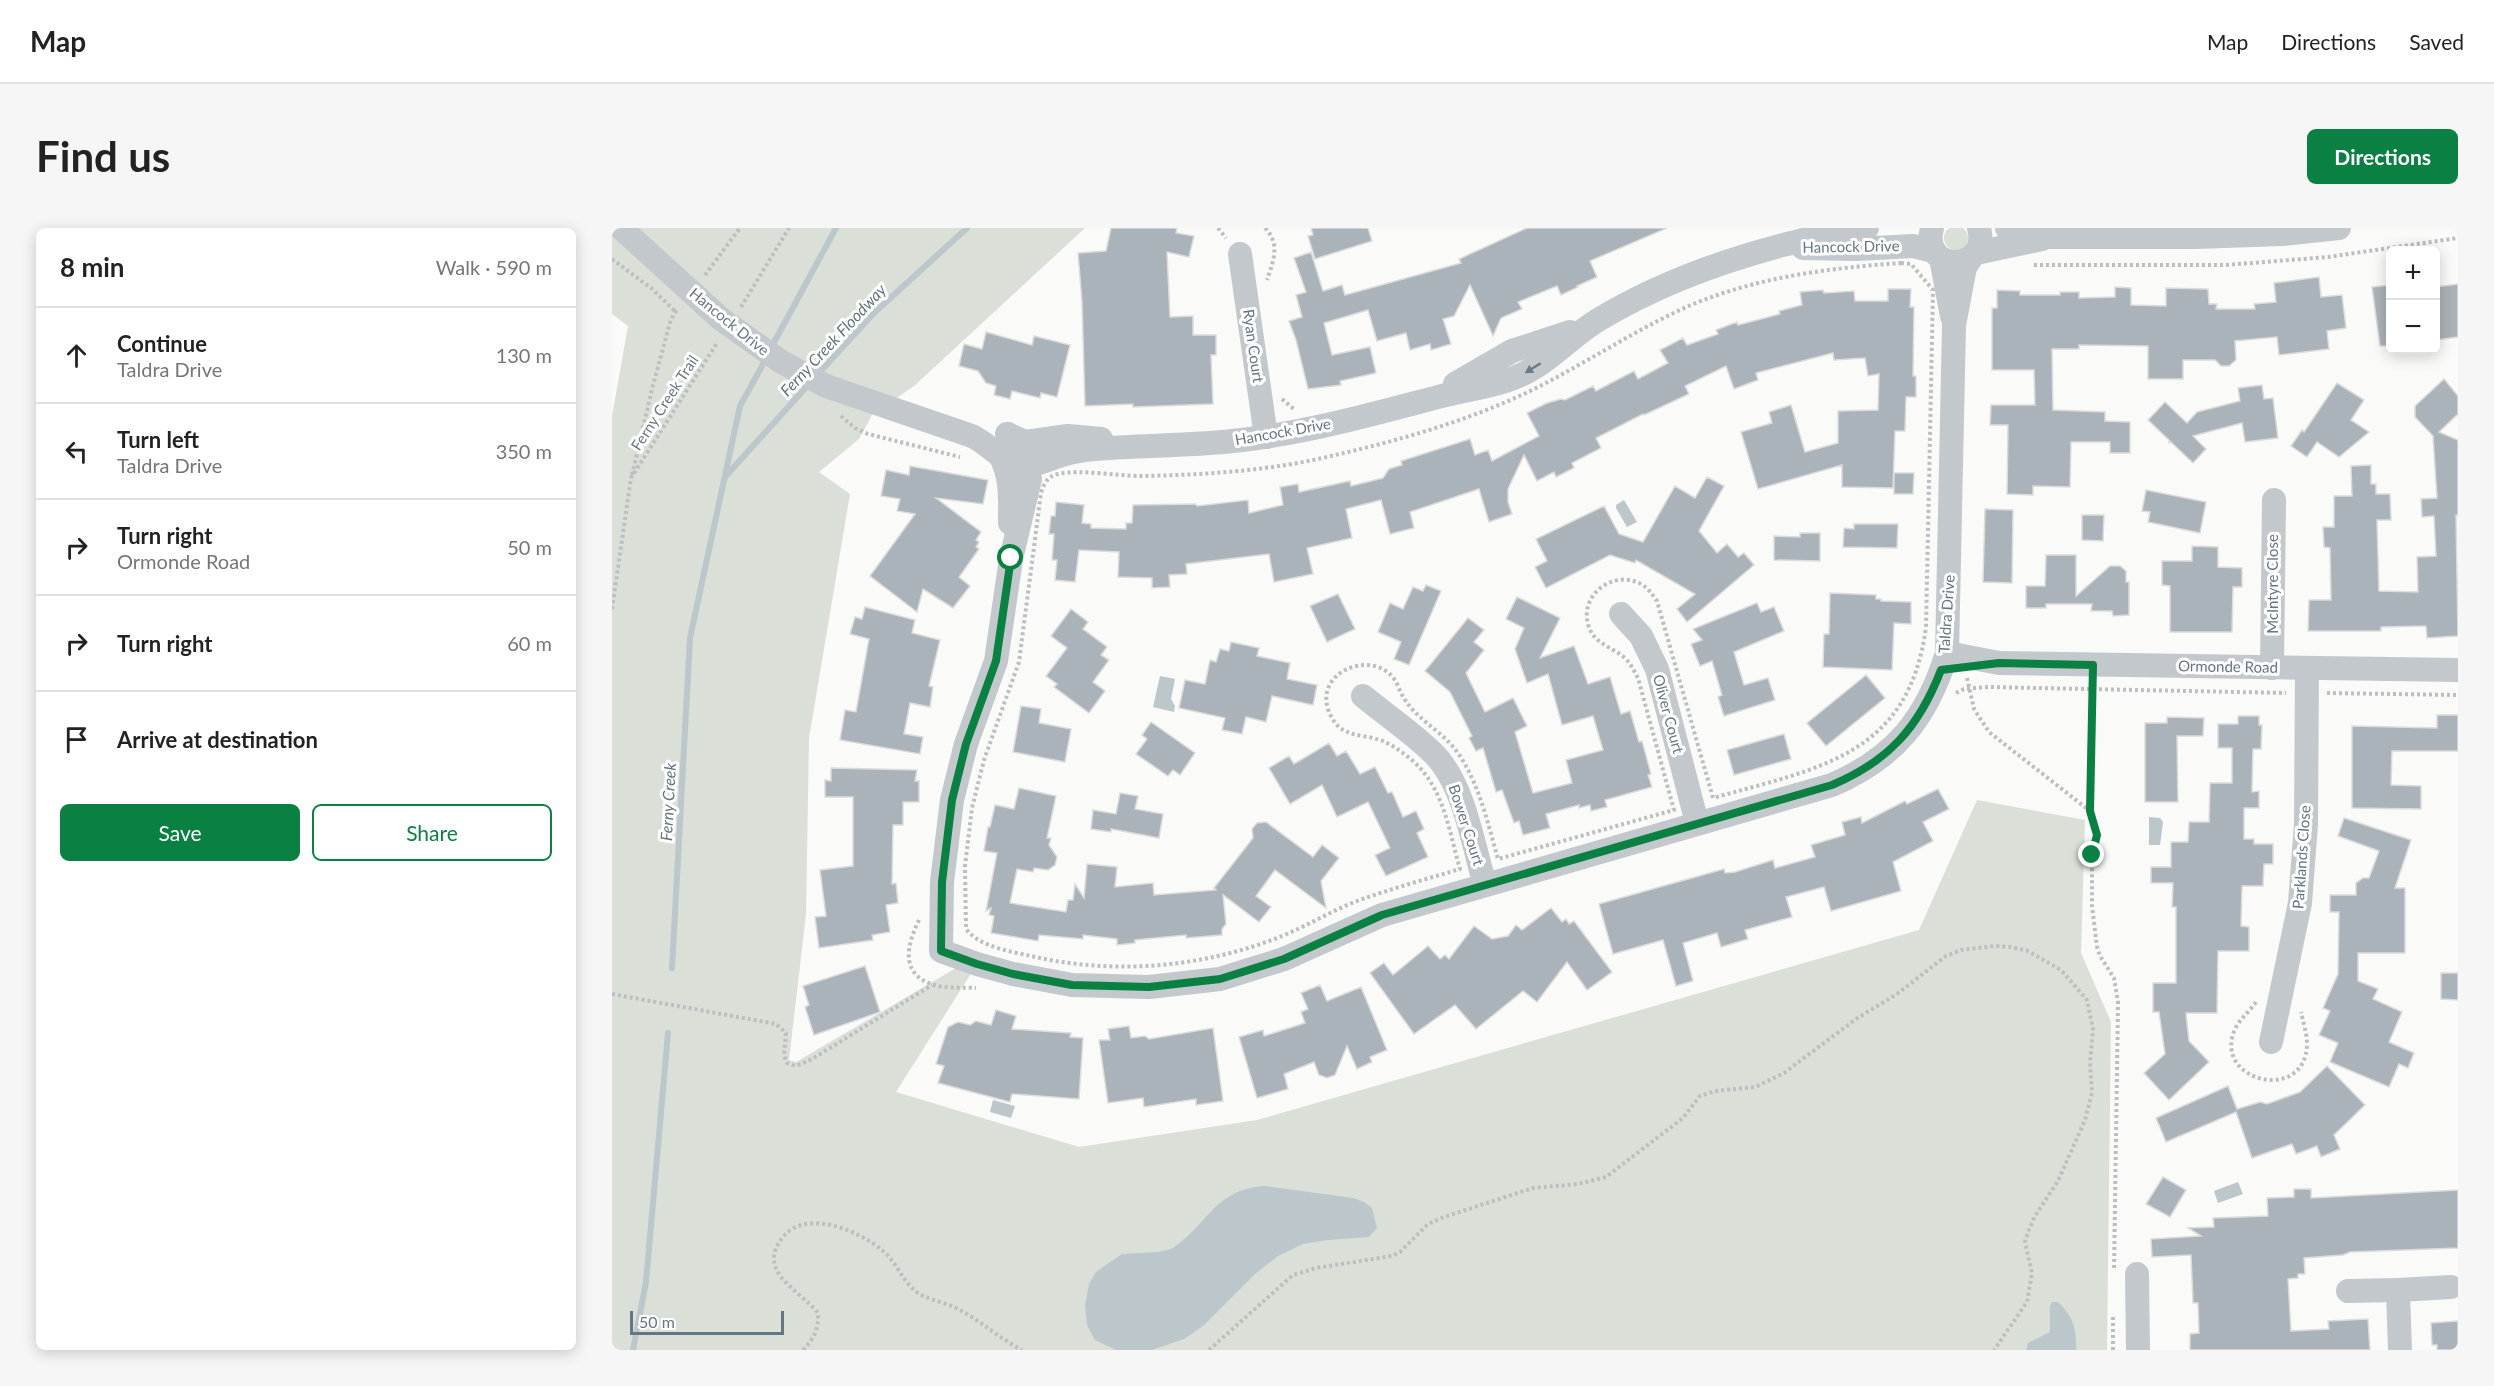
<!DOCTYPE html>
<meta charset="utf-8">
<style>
body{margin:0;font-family:Lato,sans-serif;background:#f6f6f6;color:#222}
.controls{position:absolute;right:18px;top:18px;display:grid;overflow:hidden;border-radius:9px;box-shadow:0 3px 15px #0003}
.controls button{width:54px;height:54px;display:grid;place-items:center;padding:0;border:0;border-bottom:2px solid #e0e0e0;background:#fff;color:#222;font:30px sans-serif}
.scale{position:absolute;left:18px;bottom:15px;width:154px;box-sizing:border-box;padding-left:6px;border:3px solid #657683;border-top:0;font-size:16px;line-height:21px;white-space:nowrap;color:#657683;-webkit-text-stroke:4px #fff;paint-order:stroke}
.stop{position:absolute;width:18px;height:18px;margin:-14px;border:4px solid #0b8043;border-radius:50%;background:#fff}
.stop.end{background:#0b8043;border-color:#fff;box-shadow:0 2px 6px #0008}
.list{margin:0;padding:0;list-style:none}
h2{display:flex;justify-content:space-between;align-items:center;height:78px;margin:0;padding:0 24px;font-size:26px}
h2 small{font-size:20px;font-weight:400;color:#767676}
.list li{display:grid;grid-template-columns:39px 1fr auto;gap:18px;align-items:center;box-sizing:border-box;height:96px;padding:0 24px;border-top:2px solid #e0e0e0}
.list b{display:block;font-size:22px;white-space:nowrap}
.list p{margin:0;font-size:20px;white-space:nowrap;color:#767676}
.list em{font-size:20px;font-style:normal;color:#767676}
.actions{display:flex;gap:12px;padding:18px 24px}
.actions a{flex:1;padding:14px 0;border:2px solid #0b8043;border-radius:9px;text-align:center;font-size:21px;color:#0b8043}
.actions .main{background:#0b8043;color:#fff}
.icon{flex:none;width:33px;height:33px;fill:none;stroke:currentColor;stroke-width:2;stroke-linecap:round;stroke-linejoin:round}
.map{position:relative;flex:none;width:1846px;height:1122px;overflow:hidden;border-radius:9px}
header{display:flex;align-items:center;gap:36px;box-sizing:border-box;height:84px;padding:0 30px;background:#fff;border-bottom:2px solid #e0e0e0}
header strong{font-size:28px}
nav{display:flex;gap:33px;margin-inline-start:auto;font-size:21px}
.intro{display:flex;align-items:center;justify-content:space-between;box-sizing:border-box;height:144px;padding:0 36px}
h1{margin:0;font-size:42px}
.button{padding:15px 27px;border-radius:9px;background:#0b8043;color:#fff;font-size:21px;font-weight:700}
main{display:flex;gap:36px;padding:0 36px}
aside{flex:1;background:#fff;border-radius:9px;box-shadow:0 3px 15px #0003}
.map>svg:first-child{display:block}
</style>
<header>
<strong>Map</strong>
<nav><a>Map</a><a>Directions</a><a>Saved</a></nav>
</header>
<div class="intro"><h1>Find us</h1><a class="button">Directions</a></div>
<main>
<aside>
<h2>8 min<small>Walk · 590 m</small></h2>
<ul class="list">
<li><svg class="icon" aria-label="ahead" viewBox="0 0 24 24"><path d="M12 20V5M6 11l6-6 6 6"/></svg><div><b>Continue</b><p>Taldra Drive</p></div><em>130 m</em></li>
<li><svg class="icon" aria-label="left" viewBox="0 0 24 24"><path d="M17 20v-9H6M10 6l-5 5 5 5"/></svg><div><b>Turn left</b><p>Taldra Drive</p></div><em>350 m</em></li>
<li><svg class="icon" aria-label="right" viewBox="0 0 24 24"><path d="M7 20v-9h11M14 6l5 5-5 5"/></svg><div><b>Turn right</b><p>Ormonde Road</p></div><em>50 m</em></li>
<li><svg class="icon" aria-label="right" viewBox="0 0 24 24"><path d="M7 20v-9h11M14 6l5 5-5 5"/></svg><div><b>Turn right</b></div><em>60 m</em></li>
<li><svg class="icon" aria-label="arrive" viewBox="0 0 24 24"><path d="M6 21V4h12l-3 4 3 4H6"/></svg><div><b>Arrive at destination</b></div></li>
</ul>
<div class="actions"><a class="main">Save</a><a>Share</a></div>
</aside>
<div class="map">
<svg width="1846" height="1122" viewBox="0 0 1846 1122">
<rect width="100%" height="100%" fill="#fafaf8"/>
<g fill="#dadfd7">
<circle cx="1344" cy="10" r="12"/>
<path d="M0,0H473L302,158L260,187L247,211L207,244L238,266L197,510L194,686L177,832L184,834L356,733L365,736L284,864L467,919L645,892L1307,702L1365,572L1473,592L1469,725L1499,794L1495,1122H0V188L16,98L0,86Z"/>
</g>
<g fill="#bbc7cb">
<path d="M1012,272L1025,294L1015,299L1004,280V277Z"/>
<path d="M548,448L563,451L559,471L563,478L562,484L541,479Z"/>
<path d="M1537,589L1548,590L1551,594L1548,617H1537Z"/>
<path d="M381,872L403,878L399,890L378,884Z"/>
<path d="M1626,954L1631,966L1606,975L1602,963Z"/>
<path d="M652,958L741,970L752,974L760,980L765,1000L757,1009L716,1012L691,1016L666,1028L644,1045L591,1098L572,1111L540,1122H504L483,1112L475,1097L473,1078L477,1056L484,1044L510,1026L547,1024L559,1021C595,999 602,961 652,958Z"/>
<path d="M1440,1074H1446C1461,1088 1465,1102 1464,1122H1414L1416,1115L1438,1104V1078Z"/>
</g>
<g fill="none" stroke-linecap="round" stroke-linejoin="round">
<g stroke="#bbc7cb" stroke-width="6">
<path d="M159,120L224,0"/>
<path d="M206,146L262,85L355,0"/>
<path d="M113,249L197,156"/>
<path d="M60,740L78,410L128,178L155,129"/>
<path d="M21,1122L34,1054L56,805"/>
</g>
</g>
<g fill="#aab3b9" stroke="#dcdcda" stroke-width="1.5">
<path d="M499,0H565L564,5L582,8L577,29L555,24L558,89L581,88V107H604V127H599L601,176L521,179V176L473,178L470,74L466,25L494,23Z"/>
<path d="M699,0H756L760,13L703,31L696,8L701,7Z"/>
<path d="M915,0H1055L978,33L985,49L965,58L966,59L949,67L945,58L906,74L910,81L889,90L881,108L858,57L842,88L831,91L839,116L819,122L818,116L798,122L794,105L765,113L756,82L712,95L720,127L758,119L764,145L728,153L729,157L696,161L684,112L677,93L690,89L684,67L694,64L682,30L699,24L711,63L730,57L733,67L849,35L847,31Z"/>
<path d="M1707,49L1709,69L1730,67L1734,100L1715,103L1717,121L1667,127L1665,109L1623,113L1624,132L1617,138H1609L1603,132H1571V151H1536V118L1467,117V121H1440L1441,182L1493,184V193L1518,194V225H1498V214H1459L1458,259L1421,258V267L1395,266L1396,197H1378L1379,177H1423L1422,142H1380V80H1385V62L1408,63V67H1448V64H1467V70L1503,69V59L1519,60V77L1554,78V60L1596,61L1597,76H1605L1604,81H1643L1642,76L1664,74L1662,55Z"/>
<path d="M1846,56V109L1824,112V59Z"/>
<path d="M1779,57V118H1768L1760,59Z"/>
<path d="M1276,61H1299L1298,79H1302L1301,148H1304V169H1294L1293,203H1283L1281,260L1230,259V237L1146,261L1129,204L1160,195L1157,184L1179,177L1193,224L1226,215V183L1266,182L1267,146L1256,148L1253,130L1222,132L1221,125L1144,145L1146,152L1122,161L1114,138L1073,158L1077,166L1032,187L1031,186L984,210L989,220L960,235L962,240L944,249L942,244L925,253L912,227L896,261V274L900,286L877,294L867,261L798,284L802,300L778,306L769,272L734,281L740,310L695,320L701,346L662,354L657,326L574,336L575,346L557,347L558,359L540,360V350L506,349L507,324L467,322L463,354L443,352L445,332H440L442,306H437L439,288H443L444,274L472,277L470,295L479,296V300L514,301V295H520L521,277L584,276L585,278L636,272L637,285L671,277L668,259L686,256L687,264L738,253L739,258L771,250L777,241L790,237L789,233L858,211L863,227L876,222L880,233L927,208L915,185L935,175L949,171L953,172L981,158L984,163L1022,143L1026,151L1056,135L1048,122L1071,110L1075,117L1106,106L1104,102L1125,94L1126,97L1168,86L1167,83L1190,77L1188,64L1211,62L1212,65L1242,63L1243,73H1276Z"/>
<path d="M374,104L420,117L422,108L458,117L445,169L429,165L428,170L400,163L398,171L382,167L384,158L374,155L366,143L347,138L352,116L370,121Z"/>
<path d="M1832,151L1846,168V186L1827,204L1846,212V287H1844L1846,408L1815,410L1814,398L1769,399V403H1696L1697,372H1719L1718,320L1712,319L1711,299H1722V268H1740L1739,238L1759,237V256H1764V266H1778L1779,292H1765L1767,363L1806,364L1805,329L1824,328L1822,288L1810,289L1809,271L1825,270L1821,208L1803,189V178Z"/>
<path d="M1725,155L1752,172L1739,192L1757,204L1727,229L1705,214L1695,229L1679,218L1690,202L1692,204Z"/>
<path d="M1650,157L1652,171L1661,170L1666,210L1633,214L1630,195L1581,208L1594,221L1581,235L1559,214L1556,215L1558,213L1536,192L1553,174L1575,195L1585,184L1628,173L1626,160Z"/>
<path d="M298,238L376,252L371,276L324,270L369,304L364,312L367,314L364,319L367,321L347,349L358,358L341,380L311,361L305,384L258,348L303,286L285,283L288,271L269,268L274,242L297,247Z"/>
<path d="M1282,245H1302L1301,266H1282Z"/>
<path d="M1095,249L1112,258L1087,303L1105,325L1115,316L1126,329L1132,325L1142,337L1075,394L1065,381L1083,366L1024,332L1023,335L998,327L934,360L923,339L935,333L924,311L992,278L1007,306L1031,314L1063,258L1083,270Z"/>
<path d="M1534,262L1594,274L1588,305L1536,294L1538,284L1530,283Z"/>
<path d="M1373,281L1401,282L1400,355L1371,354Z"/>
<path d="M1470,287H1492L1491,313L1470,312Z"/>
<path d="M1242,296H1286L1285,320L1231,319L1232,300L1242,301Z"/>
<path d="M1188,305H1208V333L1162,332V308L1188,309Z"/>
<path d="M1580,318L1606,319V339L1630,340V359H1621L1620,404H1558V358L1550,357V333H1580Z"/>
<path d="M1434,327H1464V368L1498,338H1508L1514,343V354H1517V387L1501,388L1500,383H1479L1480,376H1434V380H1414V358H1433Z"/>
<path d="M814,357L829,363L797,437L782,431L789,414L766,404L778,375L791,381L801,359L811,363Z"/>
<path d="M1218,365L1264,367V371H1269V373L1299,374V396L1282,395L1280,442L1211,439L1212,406H1217Z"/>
<path d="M726,366L743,401L715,414L698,378Z"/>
<path d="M905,369L948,390L928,430L962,418L976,456L998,449L1009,486L1018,483L1027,514L1030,513L1039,546L1036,547L1040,559L993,572L995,579L979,583L978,577L967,580V577L934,586L938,600L911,607L907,593L902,595L890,562L884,564L871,520L864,523L857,510L860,508L838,464L813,443L856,390L872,402L862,414L872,422L854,445L873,484L901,470L915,498L903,504L921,565L960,555L954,532L991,522L981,488L950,497L936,446L915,455L903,421L912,400L894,391Z"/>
<path d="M1145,375L1149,384L1162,379L1172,403L1122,424L1132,457L1156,450L1163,472L1112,488L1106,469L1110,467L1100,433L1088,438L1079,416L1090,412L1081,401Z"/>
<path d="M253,379L303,392L300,405L328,412L317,458L321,459L318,479L298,475L292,506L311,509L308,526L228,512L233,482L244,484L257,411L238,406L243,389L250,391Z"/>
<path d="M459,381L476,394L471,401L495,419L489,427L497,432L481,454L493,463L477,485L442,459L445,456L434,448L455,420L439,408Z"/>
<path d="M619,414L647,420L645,428L678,435L675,451L705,457L701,477L660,468L654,494L634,489L630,506L610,502L613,490L567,480L573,452L593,456L598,432L604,434L608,421L617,423Z"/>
<path d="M1254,447L1273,470L1214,518L1195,495Z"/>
<path d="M409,478L429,481L427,495L459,501L453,534L401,524Z"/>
<path d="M1825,487H1846V523H1780L1779,557L1809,558V581L1740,580V498L1825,500Z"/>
<path d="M1626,488H1647V497H1650L1649,521H1641L1640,564L1647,563V580H1632V611H1642V616H1661V636H1652L1651,658H1630L1629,698L1637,699V723H1606L1605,785H1574L1577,813L1597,834L1557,872L1532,845L1553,826L1547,784H1541V755H1564V679H1560L1561,655H1539V639H1559V614H1576L1577,594H1597L1598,555H1620V520H1606V496H1626Z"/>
<path d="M1555,489L1592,490L1591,508H1565L1566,574H1533V495H1555Z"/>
<path d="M539,494L583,525L568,547L561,542L556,548L524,526L535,511L530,507Z"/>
<path d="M1172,506L1179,531L1122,547L1115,522Z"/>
<path d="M717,515L725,528L734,523L748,546L763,539L776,565L780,564L791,589L804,583L812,601L805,605L816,629L774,648L763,627L778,620L756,574L725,589L710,557L678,576L657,540L677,528L682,536Z"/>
<path d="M219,540L305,542L303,553H307V574H291V597H281L280,656L284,655L286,675L274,677L278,704L260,707L261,712L207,720L203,689L214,688L208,642L241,638V569H213V552L219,553Z"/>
<path d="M407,560L444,568L435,610H439L437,617L445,629L443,637L436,642L422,640L421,644L405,641L398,675L454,684L456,672H461L463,656L472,670L475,636L505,639L503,659L541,655L542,667L604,662L602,660L641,610L640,601L645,595L654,594L701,629L710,617L727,630L709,653L714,680L663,642L644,668L659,679L647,694L611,667L614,696L610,701V707L574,710V707L523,712V715L505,717V711L471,707V711L427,707L426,713L379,705L382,688L377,687L379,680L374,683L385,625L372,623L376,599H378L383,577L402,581Z"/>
<path d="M1326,561L1337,581L1311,594L1321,613L1281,634L1289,663L1219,683L1212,659L1174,669L1180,689L1133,702L1136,711L1109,719L1105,705L1071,715L1081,753L1064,758L1051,712L1001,726L987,676L1112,641L1113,645L1123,644L1161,632L1163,640L1203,629L1199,617L1233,607L1230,594L1249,589L1250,595L1293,573L1295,576Z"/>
<path d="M508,565L526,568L523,581L551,586L547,610L499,601V604L479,601L481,582L504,586Z"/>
<path d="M1732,590L1799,612L1783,660H1793V725H1746V753L1766,761L1761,771L1790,784L1777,814L1802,825L1796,840L1787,836L1777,859L1718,834L1726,815L1707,807L1718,783L1711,780L1726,746L1727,684H1718V667H1744V655L1751,650H1757L1767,623L1726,608Z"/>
<path d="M939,680L950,694L954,691L957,696L962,693L1000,744L975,762L955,734L925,774L911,763L864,801L843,777L802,806L758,745L772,735L781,747L816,718L828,731L833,727L837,731L862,698L880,711L896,708L904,697L910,702Z"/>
<path d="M253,738L268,784L202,807L193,779L197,777L191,758Z"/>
<path d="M1829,745H1846V772L1829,771Z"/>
<path d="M708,757L715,773L749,759L775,822L758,829L760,834L745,841L735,818L723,847L715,850L707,847L702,834L672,846L676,861L645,870L627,809L651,802L652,808L693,795L689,784L696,781L689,765Z"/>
<path d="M384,782L404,788L400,801L459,805L458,809L471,810L467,871L400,866L398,874L326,855L332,838L324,836L336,799L346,794L358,797L364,793L379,797Z"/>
<path d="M517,798L519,810L533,808L537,811L601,800L611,873L584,877V871L532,879L531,870L496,875L487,812H498L496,801Z"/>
<path d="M1715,838L1753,877L1722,907L1728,921L1709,929L1705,918L1684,926L1680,916L1640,930L1624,884L1554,914L1544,890L1616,858L1625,881L1648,874L1655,876L1688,864Z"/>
<path d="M1551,949L1574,962L1558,989L1534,976Z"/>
<path d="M1682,961H1699V970L1846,962V1020L1738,1024L1731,1027L1692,1030L1693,1046H1686V1050L1676,1051L1679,1103L1717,1101L1716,1093L1756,1091L1758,1122H1578V1106L1587,1105L1586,1075H1581L1579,1027L1540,1029L1539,1011L1589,1008L1576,1000L1602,999L1601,990L1656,988L1655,970L1682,969Z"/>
<path d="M1846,1093V1122H1825V1117H1820L1819,1095Z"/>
</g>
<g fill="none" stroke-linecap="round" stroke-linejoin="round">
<g stroke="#bbbfc2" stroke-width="4" stroke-dasharray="3 3" stroke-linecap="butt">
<path d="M606,0L614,10"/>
<path d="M653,0C669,16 661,34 655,52"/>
<path d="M0,31L39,60L64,84"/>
<path d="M1289,35L1299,36L1321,62L1314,399C1297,528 1207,540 1101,570L1045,373C1040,366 1036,360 1029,356C1001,341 968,367 976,396C981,416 999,418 1013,430C1019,436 1022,443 1026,450L1062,582L886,631C876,596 868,559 848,528C829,499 799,492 786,458C770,419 703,439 716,481C727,512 747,504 771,513C784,519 799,530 808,540C833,567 838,607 848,641C815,651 781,660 748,672C720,682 694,699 665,710C588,740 500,747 419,728C397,723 368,719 354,701L353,638L360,580L372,532L407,434L429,265C432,255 436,248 446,246C468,241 504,248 528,248C592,247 656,243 719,228C785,213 852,194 914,165C970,138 1022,102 1079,77C1146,49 1217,40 1289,35Z"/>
<path d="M1422,37H1614L1716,29L1846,10"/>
<path d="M93,47L128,0"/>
<path d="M129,79L177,0"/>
<path d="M670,171L683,182"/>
<path d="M229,188L243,200L256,206L348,229"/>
<path d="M20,247L40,161L59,91L65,81"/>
<path d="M0,381L19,250L105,115"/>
<path d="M1355,450L1362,481L1377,504L1478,583L1485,607L1480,638V678L1485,719L1488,728L1502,750L1506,774L1502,1043"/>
<path d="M1344,465L1352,461L1376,459L1674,465"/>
<path d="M1715,465L1846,467"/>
<path d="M1478,582L1481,460"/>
<path d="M307,692C295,717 287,746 322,757C334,761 351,759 364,760"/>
<path d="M0,766L164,796L174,805L172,827L175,835L184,838L200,831L320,757"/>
<path d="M1644,774C1638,783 1629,790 1624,799C1597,853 1694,877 1695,816C1695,805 1691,794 1689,784"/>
<path d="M191,1122C202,1111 207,1100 206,1085C187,1061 143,1044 171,1009C194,980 248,1003 271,1023C285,1034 290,1054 306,1065C317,1072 332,1074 344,1080C368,1092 387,1110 410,1122"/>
<path d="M597,1122L681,1047L704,1040L780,1028L788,1024L816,996L832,989L921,960L966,956L994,949L1071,890L1088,868L1103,863L1143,859L1172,845L1244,791L1285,766L1334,728L1349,722L1383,718L1399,719L1416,723L1449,742L1475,772L1481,801L1478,835L1480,865L1473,892L1446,953L1423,988L1416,1004L1413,1014L1420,1045L1415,1074L1382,1122"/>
<path d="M1501,1122V1087"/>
</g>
<g stroke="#c3c8cc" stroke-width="24">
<path d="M9,0L109,91"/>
<path d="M1320,0C1308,46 1379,44 1367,0"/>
<path d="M1395,0L1438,9H1584L1670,6L1727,0"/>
<path d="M1191,20L1245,21L1301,18L1322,23"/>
<path d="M1364,25L1430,11"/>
<path d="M628,26L654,209"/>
<path d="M1329,30L1340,88"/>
<path d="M843,156L900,123L958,104"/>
<path d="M214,158L360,208C375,215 392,234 404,236C420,240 434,232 450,227C460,224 471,222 483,221C532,217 581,218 630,212C697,204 761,186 826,169C851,162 881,159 904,149C935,137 958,109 986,92C1044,57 1106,34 1171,17C1200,10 1226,2 1255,0"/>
<path d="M395,206L413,214L456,208L489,211"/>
<path d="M396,206L412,226L418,251L399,331L384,433L354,516L340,572L330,654L329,723L365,736L401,746L460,757L537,759L608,751L672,731L770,687L1220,557C1283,530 1315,490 1335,425L1342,97L1353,39L1361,27"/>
<path d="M388,227C400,250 398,271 398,295"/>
<path d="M1009,386L1029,408L1045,441L1085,595"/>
<path d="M1335,425L1387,435L1846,442"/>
<path d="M1660,440L1662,272"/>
<path d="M751,468C774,487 801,505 822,526C852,556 861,617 873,657"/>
<path d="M1659,814L1688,675L1694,596L1695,440"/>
<path d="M1525,1046L1526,1122"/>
<path d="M1786,1062L1839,1059"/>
<path d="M1736,1063L1786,1062L1788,1122"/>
</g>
<path stroke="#c3c8cc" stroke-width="24" d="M109,91L168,133L214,158"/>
</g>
<defs><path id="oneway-solid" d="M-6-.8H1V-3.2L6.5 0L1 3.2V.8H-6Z" transform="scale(1.5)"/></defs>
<use fill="#6a7a87" href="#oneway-solid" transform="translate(921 140) rotate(148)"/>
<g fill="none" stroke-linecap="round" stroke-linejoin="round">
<path stroke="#0b8043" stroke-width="8" d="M399,330L384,433L354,516L340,572L330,654L329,723L365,736L401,746L460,757L537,759L608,751L672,731L770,687L1220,557C1277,533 1307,499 1329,442L1387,435L1481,437L1478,583L1485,607L1480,627"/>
</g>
<g text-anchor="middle" stroke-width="6" stroke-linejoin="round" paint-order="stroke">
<g font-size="15" fill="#657683" stroke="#fff">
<text transform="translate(1239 19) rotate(-1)" y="5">Hancock Drive</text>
<text transform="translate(117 94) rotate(39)" y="5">Hancock Drive</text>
<text transform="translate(641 118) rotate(82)" y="5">Ryan Court</text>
<text transform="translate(53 175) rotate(-57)" y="5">Ferny Creek Trail</text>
<text transform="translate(671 204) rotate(-10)" y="5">Hancock Drive</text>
<text transform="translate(1661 356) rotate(-90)" y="5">McIntyre Close</text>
<text transform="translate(1335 386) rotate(-86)" y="5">Taldra Drive</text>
<text transform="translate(1616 439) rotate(1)" y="5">Ormonde Road</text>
<text transform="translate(1056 486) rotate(75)" y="5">Oliver Court</text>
<text transform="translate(854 597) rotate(72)" y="5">Bower Court</text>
<text transform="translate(1690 629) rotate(-86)" y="5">Parklands Close</text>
</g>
<g font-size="16" font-style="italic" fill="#60757c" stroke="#fff">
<text transform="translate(221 112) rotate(-47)" y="6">Ferny Creek Floodway</text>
<text transform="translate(56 574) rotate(-87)" y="6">Ferny Creek</text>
</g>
</g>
</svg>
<div class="controls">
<button>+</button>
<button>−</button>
</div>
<div class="scale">50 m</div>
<div class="stop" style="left:399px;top:330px"></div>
<div class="stop end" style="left:1480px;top:627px"></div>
</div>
</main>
